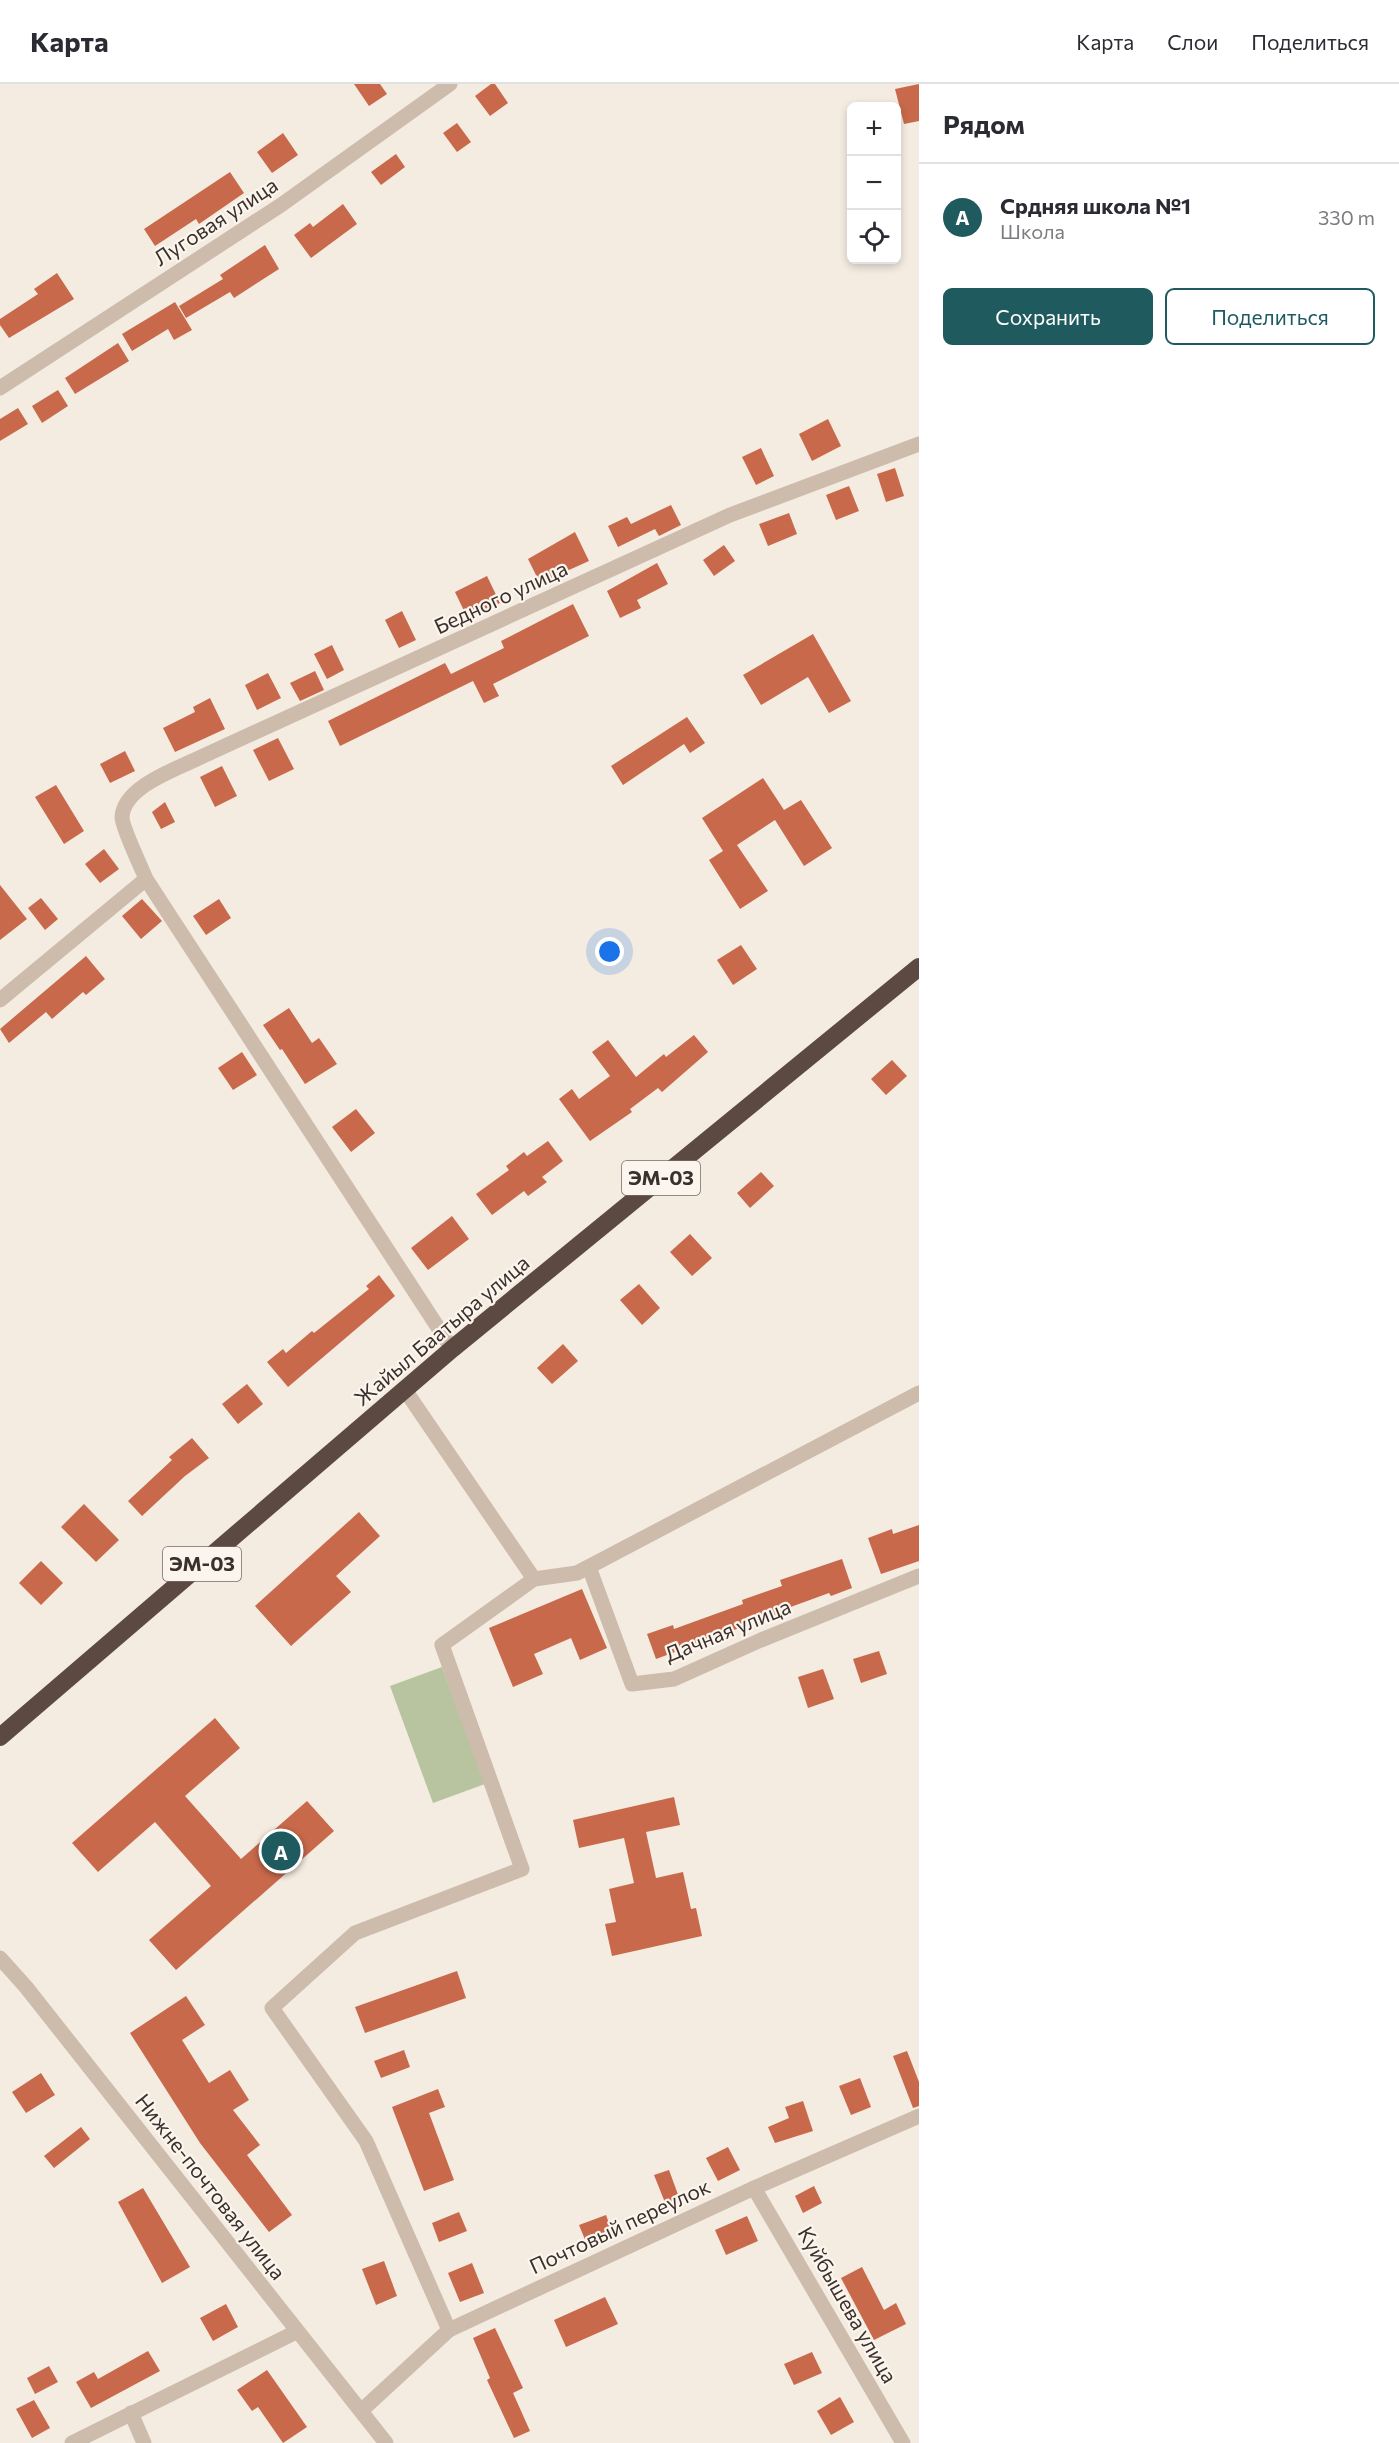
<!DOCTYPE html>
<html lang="ru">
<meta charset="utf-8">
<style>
body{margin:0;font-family:Commissioner,sans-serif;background:#f7f7f7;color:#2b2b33}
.controls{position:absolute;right:18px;top:18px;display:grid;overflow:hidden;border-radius:9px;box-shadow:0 3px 9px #0003}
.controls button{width:54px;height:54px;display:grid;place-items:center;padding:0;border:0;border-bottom:2px solid #e1e1e2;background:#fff;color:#2b2b33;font:30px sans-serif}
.you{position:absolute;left:610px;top:868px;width:21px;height:21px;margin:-15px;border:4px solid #fff;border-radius:50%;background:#1a73e8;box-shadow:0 0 0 9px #1a73e833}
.badge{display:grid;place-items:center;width:39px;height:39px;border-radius:50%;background:#1f5a5e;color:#fff;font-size:20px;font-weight:700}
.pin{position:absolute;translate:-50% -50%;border:3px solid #fff;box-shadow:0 2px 6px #0006}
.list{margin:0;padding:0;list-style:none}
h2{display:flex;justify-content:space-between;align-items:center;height:78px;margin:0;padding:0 24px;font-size:26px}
h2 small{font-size:20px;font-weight:400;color:#7c7c81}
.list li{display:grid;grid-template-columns:39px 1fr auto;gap:18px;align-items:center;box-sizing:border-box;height:108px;padding:0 24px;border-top:2px solid #e1e1e2}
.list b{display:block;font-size:22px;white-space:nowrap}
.list p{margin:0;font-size:20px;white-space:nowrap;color:#7c7c81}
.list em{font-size:20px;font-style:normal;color:#7c7c81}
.actions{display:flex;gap:12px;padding:18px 24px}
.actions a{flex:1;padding:14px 0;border:2px solid #1f5a5e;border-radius:9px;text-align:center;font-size:21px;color:#1f5a5e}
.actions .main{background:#1f5a5e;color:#fff}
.icon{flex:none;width:33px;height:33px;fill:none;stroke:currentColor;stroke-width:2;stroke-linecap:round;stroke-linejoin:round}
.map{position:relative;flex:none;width:919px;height:2359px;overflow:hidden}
header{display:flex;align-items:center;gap:36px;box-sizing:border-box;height:84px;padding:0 30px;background:#fff;border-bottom:2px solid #e1e1e2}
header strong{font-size:28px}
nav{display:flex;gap:33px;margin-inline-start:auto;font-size:21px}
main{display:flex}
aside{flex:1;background:#fff}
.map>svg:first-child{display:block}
</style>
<header>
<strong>Карта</strong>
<nav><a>Карта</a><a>Слои</a><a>Поделиться</a></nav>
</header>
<main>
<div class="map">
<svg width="919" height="2359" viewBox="0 0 919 2359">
<rect width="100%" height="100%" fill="#f4ebe1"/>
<path fill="#b8c4a0" d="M442,1583L485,1700L433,1719L390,1602Z"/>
<g fill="#c8694b">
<path d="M354,0H380L387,10L369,22Z"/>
<path d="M491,0H495L508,19L490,32L475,12Z"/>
<path d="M919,0V37L904,40L895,5Z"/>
<path d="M457,39L471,58L457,68L443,49Z"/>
<path d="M283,49L298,71L272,89L257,68Z"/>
<path d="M396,70L405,83L381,101L371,88Z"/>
<path d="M230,88L244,109L199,140L196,135L155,162L144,145Z"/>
<path d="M343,120L357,140L311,174L294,151L310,139L313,143Z"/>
<path d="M265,161L279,185L234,214L230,208L186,234L179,222L223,195L220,191Z"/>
<path d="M57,189L74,215L9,254L0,241V235L38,210L34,205Z"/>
<path d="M175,218L192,246L174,256L168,245L132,267L122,250Z"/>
<path d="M118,259L129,277L75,310L65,294Z"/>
<path d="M58,306L68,322L42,339L32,322Z"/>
<path d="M18,324L28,340L0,357V335Z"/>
<path d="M828,335L841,362L812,377L799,350Z"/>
<path d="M761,364L774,392L756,401L742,373Z"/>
<path d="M895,384L904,412L886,418L877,390Z"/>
<path d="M849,402L859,427L836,436L826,411Z"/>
<path d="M671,421L681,441L659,452L655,445L618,463L608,442L627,433L631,440Z"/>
<path d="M789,429L797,450L768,462L759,440Z"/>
<path d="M575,448L589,477L540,499L528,475Z"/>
<path d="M724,461L735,477L714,492L703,476Z"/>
<path d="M657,479L668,500L637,516L641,524L620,534L607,507Z"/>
<path d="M487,492L500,519L468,535L455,508Z"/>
<path d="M573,520L589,552L493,600L499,612L484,619L473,597L340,662L328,637L445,579L451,590L504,564L501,557Z"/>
<path d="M402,527L416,556L399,564L385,536Z"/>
<path d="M813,550L851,617L829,629L808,593L761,621L743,591Z"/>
<path d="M332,561L344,586L327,595L314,570Z"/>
<path d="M315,587L324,606L300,617L290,599Z"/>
<path d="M268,589L281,614L257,626L245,601Z"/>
<path d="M210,614L225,645L175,668L163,644L195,628L193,623Z"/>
<path d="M687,633L705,659L690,669L684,660L623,701L611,682Z"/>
<path d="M278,654L294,685L269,697L253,666Z"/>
<path d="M125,667L135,687L110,699L100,680Z"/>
<path d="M222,682L237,712L215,723L200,693Z"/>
<path d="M763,694L784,726L801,716L832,764L804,782L775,736L737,761L768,807L740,825L709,776L723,767L702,734Z"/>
<path d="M56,701L84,747L64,760L35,713Z"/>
<path d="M165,718L175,738L161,745L152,728Z"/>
<path d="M104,765L119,785L100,799L85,780Z"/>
<path d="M0,801L27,835L0,856Z"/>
<path d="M41,814L58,835L45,846L28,824Z"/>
<path d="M142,815L162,837L141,855L122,832Z"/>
<path d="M219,815L231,834L206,851L193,832Z"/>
<path d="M741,861L757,885L733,901L717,876Z"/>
<path d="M86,872L105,895L86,911L83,908L52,935L46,928L9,959L0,945Z"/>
<path d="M289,924L312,959L319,954L337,980L305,1000L282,965L280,966L263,941Z"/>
<path d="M694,951L708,968L662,1008L658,1004L630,1025L632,1028L590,1057L559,1015L572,1005L579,1015L610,992L592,968L608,956L636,993L664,970L666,973Z"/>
<path d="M242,968L257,991L233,1006L218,984Z"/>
<path d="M892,976L907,992L886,1011L871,995Z"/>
<path d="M356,1025L375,1049L351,1068L332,1043Z"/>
<path d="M548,1057L563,1077L542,1093L547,1098L528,1112L524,1107L492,1131L476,1110L509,1086L506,1082L524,1068L527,1072Z"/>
<path d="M761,1088L774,1102L750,1124L737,1109Z"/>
<path d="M452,1132L469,1155L428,1186L411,1164Z"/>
<path d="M690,1150L712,1174L692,1192L670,1168Z"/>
<path d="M379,1191L395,1212L288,1303L267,1278L283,1265L286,1269L312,1247L314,1249L369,1205L366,1202Z"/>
<path d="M639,1200L660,1224L642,1241L620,1216Z"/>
<path d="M563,1260L578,1277L552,1300L537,1284Z"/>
<path d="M247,1300L263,1320L238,1340L222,1320Z"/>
<path d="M192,1354L209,1374L185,1392L142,1432L128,1417L172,1376L169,1373Z"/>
<path d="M84,1420L119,1456L96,1478L61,1443Z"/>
<path d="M359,1428L380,1452L336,1492L351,1508L291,1562L255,1522Z"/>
<path d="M919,1441V1477L881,1490L868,1454L892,1445L893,1450Z"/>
<path d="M842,1475L852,1504L831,1512L829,1509L777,1528L778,1531L728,1548L729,1551L706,1559L705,1557L656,1575L647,1550L673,1541L674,1545L743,1520L742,1516L782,1502L780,1496Z"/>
<path d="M41,1477L63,1499L41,1521L19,1499Z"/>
<path d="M582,1505L607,1564L580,1576L571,1554L534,1570L543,1590L513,1603L489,1544Z"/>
<path d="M879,1567L887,1590L861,1599L853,1575Z"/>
<path d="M823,1585L834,1615L808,1624L798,1593Z"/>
<path d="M215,1634L240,1664L185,1712L241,1775L307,1717L334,1747L176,1886L149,1856L211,1802L155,1738L98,1788L72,1759Z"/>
<path d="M674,1713L680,1741L646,1748L656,1794L683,1788L691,1825L696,1824L702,1852L612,1872L605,1840L616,1838L609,1805L634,1799L624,1754L579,1764L573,1736Z"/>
<path d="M457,1887L466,1914L365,1949L355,1923Z"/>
<path d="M186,1912L205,1941L182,1956L209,1999L230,1986L249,2016L233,2026L260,2061L247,2071L292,2131L269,2148L200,2059L130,1949Z"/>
<path d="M404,1966L410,1983L381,1994L374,1977Z"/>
<path d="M907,1967L919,1998V2022L913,2024L893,1972Z"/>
<path d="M41,1989L55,2011L26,2029L12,2008Z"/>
<path d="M860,1994L871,2023L851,2031L839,2002Z"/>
<path d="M438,2005L445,2023L429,2029L454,2096L424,2107L392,2023Z"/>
<path d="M803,2017L813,2047L775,2059L768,2043L789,2034L785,2023Z"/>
<path d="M81,2043L90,2055L54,2084L44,2072Z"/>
<path d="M728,2063L740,2086L718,2097L706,2074Z"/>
<path d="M669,2086L680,2116L666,2121L654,2091Z"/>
<path d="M814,2102L822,2119L803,2129L795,2112Z"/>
<path d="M143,2104L190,2183L162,2199L118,2118Z"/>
<path d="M459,2128L467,2147L439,2158L432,2139Z"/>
<path d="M606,2131L614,2153L588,2163L579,2141Z"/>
<path d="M747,2132L758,2157L726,2171L715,2146Z"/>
<path d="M384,2177L397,2212L376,2221L362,2185Z"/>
<path d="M472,2179L484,2209L460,2218L448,2189Z"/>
<path d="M862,2183L884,2226L896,2219L906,2240L874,2256L841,2194Z"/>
<path d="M605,2213L618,2240L566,2263L554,2236Z"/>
<path d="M226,2220L238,2243L213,2257L200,2234Z"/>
<path d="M495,2244L523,2304L513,2309L530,2347L514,2354L487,2296L490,2294L473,2254Z"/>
<path d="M148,2267L160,2287L91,2324L76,2298L94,2288L98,2295Z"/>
<path d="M812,2268L822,2289L794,2301L784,2280Z"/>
<path d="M49,2282L58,2298L35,2310L27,2294Z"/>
<path d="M267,2286L307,2343L283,2359L258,2323L252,2327L237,2306Z"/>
<path d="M840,2313L854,2338L831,2351L817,2327Z"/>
<path d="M34,2316L50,2344L32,2354L16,2325Z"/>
</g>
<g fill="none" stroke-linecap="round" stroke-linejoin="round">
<g stroke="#cdbbac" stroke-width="15">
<path d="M0,304L281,121L450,0"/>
<path d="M0,916L146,795"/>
<path d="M452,1265L146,795C141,782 122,744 122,733C124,702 177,685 201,673L730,431L919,360"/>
<path d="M405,1306L534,1495L577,1489L919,1309"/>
<path d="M589,1483L632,1600L674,1595L761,1556L919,1492"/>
<path d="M0,1874L26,1903L386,2359"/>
<path d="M754,2104L903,2359"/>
<path d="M449,2246L366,2057L272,1924L355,1849L522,1785L442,1561L534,1495"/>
<path d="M361,2327L449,2246L754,2104L919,2032"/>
<path d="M131,2329L144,2359"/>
<path d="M72,2359L296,2248"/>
</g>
<path stroke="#5c4a42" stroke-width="18" d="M0,1653L452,1265L919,883"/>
</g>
<g text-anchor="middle" stroke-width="4.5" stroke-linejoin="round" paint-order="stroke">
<g fill="#fbf5ee" stroke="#756b66" stroke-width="1.5">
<rect x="622" y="1077" width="78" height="34" rx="4.5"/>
<rect x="163" y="1463" width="78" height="34" rx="4.5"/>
</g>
<g font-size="20" font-weight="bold" fill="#3b302b">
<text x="661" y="1101">ЭМ-03</text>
<text x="202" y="1487">ЭМ-03</text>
</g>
<g font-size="21" fill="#3b302b" stroke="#fbf5ee">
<text transform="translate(216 138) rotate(-33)" y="7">Луговая улица</text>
<text transform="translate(501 514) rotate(-25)" y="7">Бедного улица</text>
<text transform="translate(442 1247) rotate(-40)" y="7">Жайыл Баатыра улица</text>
<text transform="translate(728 1547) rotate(-22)" y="7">Дачная улица</text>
<text transform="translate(210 2103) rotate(52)" y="7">Нижне-почтовая улица</text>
<text transform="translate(620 2143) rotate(-25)" y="7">Почтовый переулок</text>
<text transform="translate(847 2221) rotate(60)" y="7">Куйбышева улица</text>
</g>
</g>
</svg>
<div class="controls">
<button>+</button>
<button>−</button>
<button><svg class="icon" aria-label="locate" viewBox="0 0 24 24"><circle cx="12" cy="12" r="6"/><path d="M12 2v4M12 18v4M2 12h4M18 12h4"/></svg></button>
</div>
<div class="you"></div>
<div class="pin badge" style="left:281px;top:1767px">A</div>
</div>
<aside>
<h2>Рядом<small></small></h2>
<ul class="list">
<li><span class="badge">A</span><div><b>Срдняя школа №1</b><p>Школа</p></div><em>330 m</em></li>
</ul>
<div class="actions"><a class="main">Сохранить</a><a>Поделиться</a></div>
</aside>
</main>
